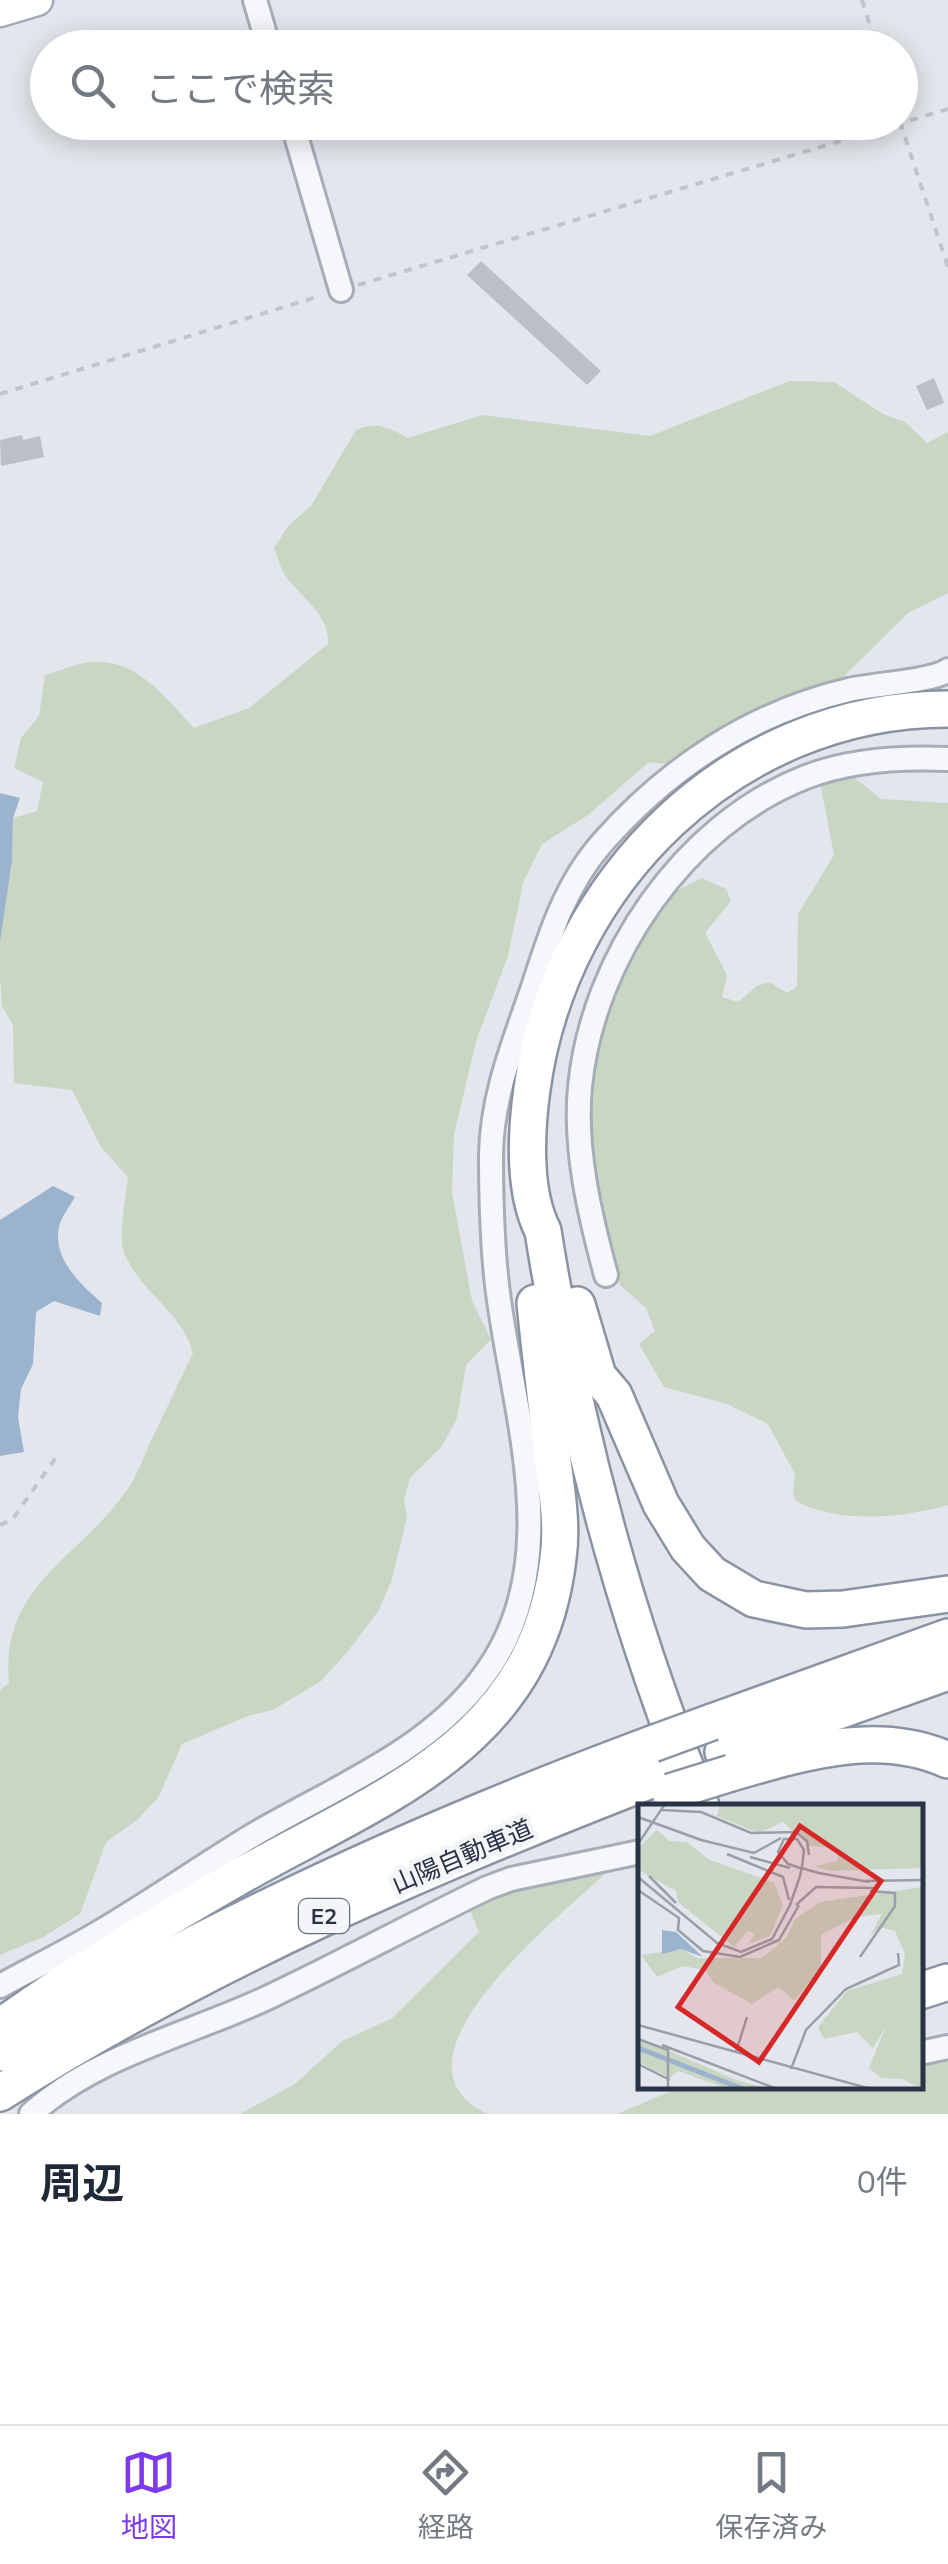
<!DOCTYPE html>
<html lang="ja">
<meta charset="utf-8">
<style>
body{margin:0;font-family:Mulish,"Noto Sans JP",sans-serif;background:#f2f2f3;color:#1f2937}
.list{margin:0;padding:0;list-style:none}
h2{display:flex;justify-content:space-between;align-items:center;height:130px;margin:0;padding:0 40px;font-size:42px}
h2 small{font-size:32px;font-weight:400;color:#747a83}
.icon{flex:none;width:55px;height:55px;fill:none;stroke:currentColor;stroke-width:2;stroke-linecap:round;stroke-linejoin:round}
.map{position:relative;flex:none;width:948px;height:2114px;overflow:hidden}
.search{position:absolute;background:#fff;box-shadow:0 5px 25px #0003;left:30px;right:30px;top:30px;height:110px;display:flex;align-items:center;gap:25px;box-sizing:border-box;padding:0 35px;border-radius:55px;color:#747a83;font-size:38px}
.sheet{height:310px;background:#fff}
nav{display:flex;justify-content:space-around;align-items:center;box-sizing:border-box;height:140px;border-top:2px solid #e0e1e3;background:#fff;font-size:28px;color:#747a83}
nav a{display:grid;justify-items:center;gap:5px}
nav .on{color:#7c3aed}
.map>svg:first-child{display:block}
</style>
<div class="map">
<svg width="948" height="2114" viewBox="0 0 948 2114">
<rect width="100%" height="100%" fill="#e3e6ec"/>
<g fill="#c8d6c3">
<path d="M789,381L834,382L883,414L905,422L927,443L948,432V593L908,613L833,687L667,764L649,762L588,815L542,844L523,883L508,956L476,1041L454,1135L452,1192L472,1301L491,1339L466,1365L457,1418L442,1446L410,1478L404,1501L407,1517L391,1582L379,1610L348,1651L321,1681L273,1710L248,1716L182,1744L158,1798L136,1821L106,1842L80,1914L43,1937L0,1955V1690L9,1683C0,1583 82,1558 129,1487C137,1475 143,1459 149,1445C164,1414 178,1384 193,1353C182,1310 136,1290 123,1249C119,1233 126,1195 128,1177L101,1147L72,1090L14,1083L13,1025L2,1006L0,978V942L12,861L13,818L37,811L43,782L14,768L21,738L39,716L45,675C60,671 76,663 91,662C137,658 166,698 194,728L249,708L328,644C330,615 303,599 287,578C281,570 278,558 274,548L289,525L311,506L356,430C377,421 389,428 408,438L482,415L650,436Z"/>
<path d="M850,774L881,799L948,803V1505C903,1518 839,1524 796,1501L793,1493L795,1474L768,1424L727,1404L664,1387L639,1344L655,1331L646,1308L620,1285L607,1238L591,1139L595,1068L605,1018L626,962L664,897L702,878L726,889L731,901L705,933L727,975L722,997L738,1002L757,986L769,982L787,993L797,987L798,914L834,855L820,782Z"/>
<path d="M611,1868C568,1911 372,2060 488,2114H240L295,2084L342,2041L391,2019L479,1932L469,1908L515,1888Z"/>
<path d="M948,2054V2114H617L681,2087L920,2086L921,2060Z"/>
</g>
<g fill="#9cb3ce">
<path d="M0,793L20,798L13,818L12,861L0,942Z"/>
<path d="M53,1186L75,1197C70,1206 61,1217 59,1227C52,1258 81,1285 102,1303L100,1316L54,1301L36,1312L33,1364L21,1389L18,1417L24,1452L0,1456V1220Z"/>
</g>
<g fill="#babfca">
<path d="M481,261L601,371L587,385L467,275Z"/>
<path d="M934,378L944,403L927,410L916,386Z"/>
<path d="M22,435L23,440L40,436L44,457L1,466L0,440Z"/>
</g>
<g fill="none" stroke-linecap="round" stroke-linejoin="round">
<g stroke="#a7adb7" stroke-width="28">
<g id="minor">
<path d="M255,0L269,48"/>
<path d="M292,122L341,290"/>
<path d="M606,1275C590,1216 574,1149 580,1087C592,959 684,824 806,777C849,760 902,757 948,759"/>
<path d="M0,1986C33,1968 66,1952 98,1933C151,1902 202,1866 255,1834C332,1789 427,1752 482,1678C568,1566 514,1418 498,1293C492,1247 491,1200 491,1154C492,1094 515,1040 534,984C550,934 566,884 602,843C668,768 751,713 849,690C873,684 932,682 948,670"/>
<path d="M920,2053L948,2047"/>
<path d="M31,2114C96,2055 191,2034 269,1997C343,1962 414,1923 487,1888L511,1879L640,1852"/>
</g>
</g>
<g stroke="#a1aab8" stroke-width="35">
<path id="major" d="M0,11L37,0"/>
</g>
<g stroke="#8993a4" stroke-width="40">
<g id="highway">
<path d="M577,1305L598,1376L614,1395L661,1504L688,1548L712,1574L754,1599L806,1610L843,1609L948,1594"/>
<path d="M712,1722L948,1637"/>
<path d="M723,1752L948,1672"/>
<path d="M731,1773C801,1753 877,1728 948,1760"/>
<path d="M701,1806C626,1623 574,1427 543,1231C523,1192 526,1132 532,1089C560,881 733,709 948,709"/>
<path d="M920,1991L948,1982"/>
<path d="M0,2027C76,1973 156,1924 237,1878C380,1796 536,1747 558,1558C563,1523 556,1488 552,1453C546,1403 540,1353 535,1303"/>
<path d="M0,2053C206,1927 426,1828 652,1744"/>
<path d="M0,2093C209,1960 434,1864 664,1775"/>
</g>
</g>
<g stroke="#c1c4cb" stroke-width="4" stroke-dasharray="8 8" stroke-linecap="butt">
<path d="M862,0L877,48"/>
<path d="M900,122L948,267"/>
<path d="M358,285L948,109"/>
<path d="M0,394L320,296"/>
<path d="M0,1525L12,1520L57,1456"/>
</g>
<use href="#minor" stroke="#f6f7fa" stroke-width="22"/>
<use href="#major" stroke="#fff" stroke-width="30"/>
<use href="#highway" stroke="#fff" stroke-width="35"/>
<g stroke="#8993a4" stroke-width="40" stroke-linecap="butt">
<g id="highway-bridge">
<path d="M652,1744L712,1722"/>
<path d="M670,1792L731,1773"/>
</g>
</g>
<use href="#highway-bridge" stroke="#fff" stroke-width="35"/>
</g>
<g text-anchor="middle" stroke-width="10" stroke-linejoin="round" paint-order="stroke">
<rect fill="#f3f5f9" stroke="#666d7b" stroke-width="2.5" x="299" y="1899" width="50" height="34" rx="8"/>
<g font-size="22" font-weight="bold" fill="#293345">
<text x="324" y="1924">E2</text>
</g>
<g font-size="25" fill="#293345" stroke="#f3f5f9">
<text transform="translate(462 1856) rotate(-23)" y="9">山陽自動車道</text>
</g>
</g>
<g transform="translate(638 1804)">
<rect width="285" height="285" fill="#e3e6ec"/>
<path d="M82,0H285V64L191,67L177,62L200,57L198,44L172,42L145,18L121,29L79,12ZM19,26L31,37L49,38L70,55L136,79L145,101L132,132L110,140L117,130L110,127L96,143L40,98L38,87L0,66V44ZM285,83L283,284L264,275L243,274L231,264L248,222L235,244L219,228L186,235L180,223L209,187L264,170L267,150L257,127L242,123L232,132L244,110L218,113L183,131V164L156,197L141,183L114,200L76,179L67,166L44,162L19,173L3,151L43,145L59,154H124L148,134L157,115L182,98ZM8,237L101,277L132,285H91L40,267L32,274L0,258V238Z" fill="#c8d6c3"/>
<path d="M24,126L38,128L65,153L43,145L24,150Z" fill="#9cb3ce"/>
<path fill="none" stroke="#9cb3ce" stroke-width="5" d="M0,244L105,285"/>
<path fill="none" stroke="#999ea9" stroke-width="2.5" d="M24,6L63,8L113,29L158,28L169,37L171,51M0,13L66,37M59,35L116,49L143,34M0,40L27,0M89,50L145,73L151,96M112,53L152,64M11,72L38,99M0,73L79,139L103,148L134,135L152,101L159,81L162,72L164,63L166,46L159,35H146L140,48L150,60L162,64L167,65L170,66L181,69L231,78M225,77L285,76M0,86L41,114L40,126L65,147L102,153L141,136L161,101M158,101L178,83L236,84M222,153L257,102V89L232,87M0,221L233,285M0,235L30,246V285M24,241L139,285M98,248L109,213M0,260L32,276M153,265L168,226L208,185L261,161L260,149"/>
<path fill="#d62828" fill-opacity="0.15" stroke="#d62828" stroke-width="5" d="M162,22L243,77L121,258L40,203Z"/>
<rect width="285" height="285" fill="none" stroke="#293345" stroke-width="5"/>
</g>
</svg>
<div class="search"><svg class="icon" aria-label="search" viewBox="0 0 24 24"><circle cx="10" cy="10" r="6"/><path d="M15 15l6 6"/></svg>ここで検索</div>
</div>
<section class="sheet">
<h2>周辺<small>0件</small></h2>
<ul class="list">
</ul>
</section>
<nav>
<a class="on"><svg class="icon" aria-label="map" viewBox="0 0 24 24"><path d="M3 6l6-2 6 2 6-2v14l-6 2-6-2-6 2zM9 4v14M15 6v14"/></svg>地図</a>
<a><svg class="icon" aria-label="directions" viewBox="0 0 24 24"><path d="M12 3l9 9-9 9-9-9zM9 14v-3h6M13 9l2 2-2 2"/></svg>経路</a>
<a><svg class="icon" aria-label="saved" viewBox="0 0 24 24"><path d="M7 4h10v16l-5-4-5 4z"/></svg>保存済み</a>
</nav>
